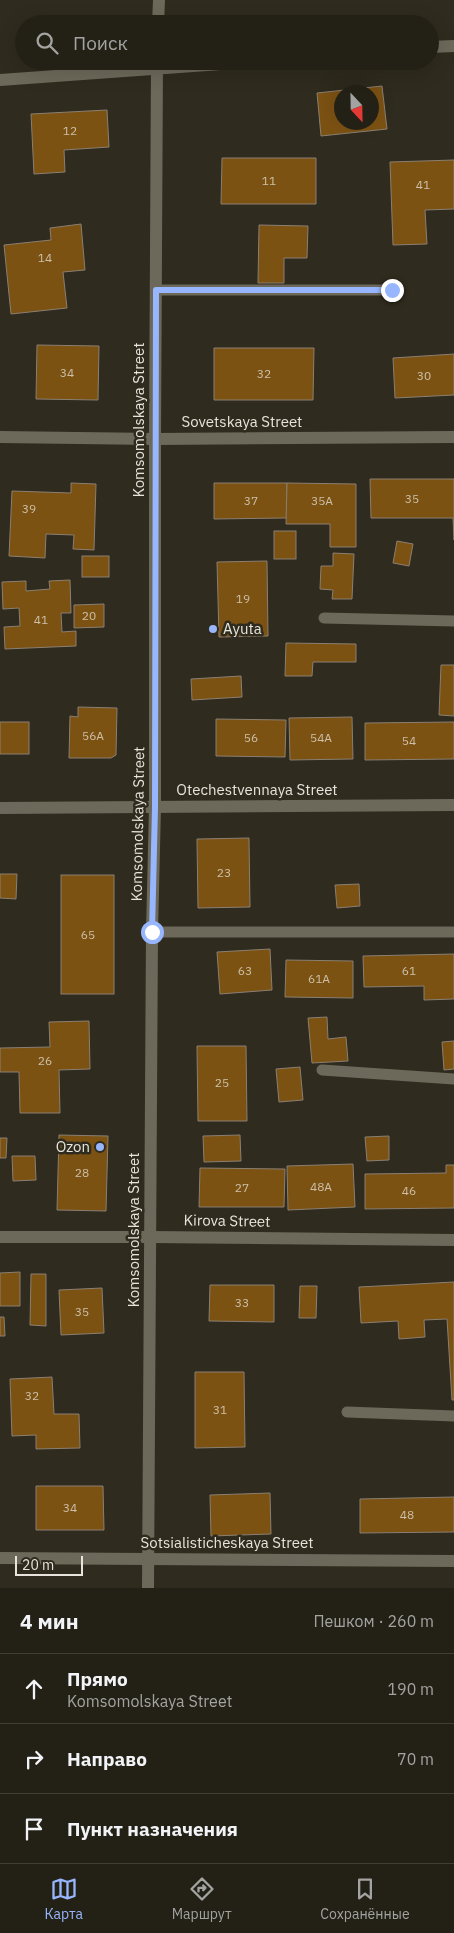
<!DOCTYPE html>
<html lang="ru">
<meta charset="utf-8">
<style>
body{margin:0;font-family:"IBM Plex Sans",sans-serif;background:#2b281f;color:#f1f3f6}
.compass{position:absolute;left:334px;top:85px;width:45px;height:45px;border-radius:50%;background:#232016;box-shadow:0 5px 20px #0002;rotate:158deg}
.scale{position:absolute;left:15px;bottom:12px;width:68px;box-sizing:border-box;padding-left:5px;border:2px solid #e6e4db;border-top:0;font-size:14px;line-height:18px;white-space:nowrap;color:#e6e4db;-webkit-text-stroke:4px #2f2b1e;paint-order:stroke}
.stop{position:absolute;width:15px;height:15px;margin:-11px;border:4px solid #97b6fd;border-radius:50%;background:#fff}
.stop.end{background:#97b6fd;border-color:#fff;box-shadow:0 1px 5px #0008}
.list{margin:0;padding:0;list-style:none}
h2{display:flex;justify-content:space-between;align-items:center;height:65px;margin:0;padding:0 20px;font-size:21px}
h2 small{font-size:16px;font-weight:400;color:#a3a3a1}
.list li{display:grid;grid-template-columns:32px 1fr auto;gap:15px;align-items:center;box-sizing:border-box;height:70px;padding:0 20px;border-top:1px solid #403e35}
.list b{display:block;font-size:19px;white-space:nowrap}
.list p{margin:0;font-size:16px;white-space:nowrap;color:#a3a3a1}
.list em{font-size:16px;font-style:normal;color:#a3a3a1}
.icon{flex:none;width:28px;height:28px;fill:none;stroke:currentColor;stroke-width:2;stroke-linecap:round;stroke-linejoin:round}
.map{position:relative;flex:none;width:454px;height:1588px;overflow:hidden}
.search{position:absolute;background:#232016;box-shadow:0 5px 20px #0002;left:15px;right:15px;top:15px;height:55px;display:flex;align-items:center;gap:12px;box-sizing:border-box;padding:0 18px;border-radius:28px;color:#a3a3a1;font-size:19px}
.sheet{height:275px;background:#232016}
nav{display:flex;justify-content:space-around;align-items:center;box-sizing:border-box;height:70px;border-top:1px solid #403e35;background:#232016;font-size:14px;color:#a3a3a1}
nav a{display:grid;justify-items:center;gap:2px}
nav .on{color:#97b6fd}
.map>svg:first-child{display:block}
</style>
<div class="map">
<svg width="454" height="1588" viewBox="0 0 454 1588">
<rect width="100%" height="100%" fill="#2f2b1e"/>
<g fill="#7c5213" stroke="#8a7f72" fill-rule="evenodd">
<path d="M382,86L387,129L321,136L317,93ZM342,92H372V122H342Z"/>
<path d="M107,110L109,147L64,150L65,172L34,174L31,114Z"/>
<path d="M222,158H316V204H221Z"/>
<path d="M454,160V209L425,210L427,244L393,245L390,162Z"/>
<path d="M81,224L85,270L63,272L67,308L11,314L4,245L51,240L50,228Z"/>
<path d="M259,225L308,226L307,258H284V283H258Z"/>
<path d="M37,345L99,346L98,400L36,399Z"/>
<path d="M214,348H314L313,400H214Z"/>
<path d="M454,354V395L395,398L393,358Z"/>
<path d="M370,479H454V540L453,518H371Z"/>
<path d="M71,483L96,484L94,550L73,549L74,535L46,534L45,558L9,556L12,491L71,493Z"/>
<path d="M214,483H287V518L214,519Z"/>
<path d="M287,483L356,484V547H330V524H286Z"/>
<rect x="274" y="531" width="22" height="28"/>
<path d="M397,541L413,544L409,566L393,563Z"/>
<path d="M333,553L354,554L352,599H332L333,590L320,589L321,566H333Z"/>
<rect x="82" y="556" width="27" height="21"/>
<path d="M267,561L268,636L219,637L217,562Z"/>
<path d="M70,580L71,613H61L62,632L76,631V646L5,649L4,627L20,626L19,608L3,609L2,582L26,581V591L50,589L49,581Z"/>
<path d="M104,604V627L74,628V605Z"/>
<path d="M286,643L356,644V662H313L312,676H285Z"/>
<path d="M441,665H454V716L439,715Z"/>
<path d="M241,676L242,697L192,700L191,679Z"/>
<path d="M78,707L117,708L116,755L111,758H69L70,716L78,717Z"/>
<path d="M352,717L353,759L290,760L289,718Z"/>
<path d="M216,719L286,720L285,757L216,756Z"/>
<rect x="0" y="722" width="29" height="32"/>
<path d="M454,722V759L365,760V723Z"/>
<path d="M249,838L250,907L198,908L197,839Z"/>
<path d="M0,874H17L16,899L0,898Z"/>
<rect x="61" y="875" width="53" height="119"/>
<path d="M359,884L360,906L337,908L335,885Z"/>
<path d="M270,949L272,990L220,994L217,952Z"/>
<path d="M454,954V999L424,1000V986L364,987L363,956Z"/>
<path d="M286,960L353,961V998L285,997Z"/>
<path d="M327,1017L328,1039L346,1037L348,1061L312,1063L308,1018Z"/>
<path d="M89,1021L90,1069L59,1070L60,1113H20L19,1072H0V1048L50,1047L49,1022Z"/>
<path d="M454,1041V1069L444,1070L442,1042Z"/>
<path d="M197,1046H246L247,1121H198Z"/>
<path d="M300,1067L303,1100L279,1102L276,1069Z"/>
<path d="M59,1135L108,1136L106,1211L57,1210Z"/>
<path d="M240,1135L241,1161L204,1162L203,1136Z"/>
<path d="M389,1136V1160L367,1161L365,1137Z"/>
<path d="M0,1138H7L6,1158H0Z"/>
<path d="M12,1156H35L36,1180L13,1181Z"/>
<path d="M353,1164L355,1207L288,1210L287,1166Z"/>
<path d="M446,1165H454V1208L365,1209V1174L446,1173Z"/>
<path d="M200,1168L285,1169L284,1207H199Z"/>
<path d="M20,1272V1306H0V1273Z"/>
<path d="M31,1274H46V1326L30,1325Z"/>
<path d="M454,1282V1400H452L447,1319L424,1320L425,1337L399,1339L398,1321L361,1323L359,1287Z"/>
<path d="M210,1285H274V1322L209,1321Z"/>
<path d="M300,1286H317L316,1318H299Z"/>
<path d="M102,1288L104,1333L61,1335L59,1290Z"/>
<path d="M0,1317H4L5,1336H0Z"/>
<path d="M195,1372H244L245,1447L195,1448Z"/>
<path d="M52,1377L54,1414H79L80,1448L36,1449V1435L12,1436L10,1379Z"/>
<path d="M36,1486H103L104,1530H36Z"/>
<path d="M270,1493L271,1534L211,1536L210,1495Z"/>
<path d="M454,1497V1532L360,1533V1499Z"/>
</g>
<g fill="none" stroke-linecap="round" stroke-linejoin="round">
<g stroke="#6d695a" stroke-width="11">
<path d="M156,290H392"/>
<path d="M324,618L454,621"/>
<path d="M152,932H454"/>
<path d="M322,1070L454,1079"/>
<path d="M347,1412L454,1416"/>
</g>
<g stroke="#6d695a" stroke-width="12">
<path d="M430,47L454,46"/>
<path d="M0,80L262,61"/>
<path d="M0,808L454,805"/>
<path d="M0,1237H150L454,1240"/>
<path d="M0,1558L454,1561"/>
</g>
<path stroke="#6d695a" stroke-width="12" d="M0,437L155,439L454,437"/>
<g stroke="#6d695a" stroke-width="12">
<path d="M158,24L159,0"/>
<path d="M148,1588L152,932L155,807V439L157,61"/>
</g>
</g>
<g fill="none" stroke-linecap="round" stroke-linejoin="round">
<path stroke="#97b6fd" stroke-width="6" d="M152,932L155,807L156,290H392"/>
</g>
<g fill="#97b6fd" stroke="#2f2b1e" stroke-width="2">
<circle cx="213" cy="629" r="5"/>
<circle cx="100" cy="1147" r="5"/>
</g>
<g text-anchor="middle" stroke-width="5" stroke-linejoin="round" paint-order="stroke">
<g font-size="12" fill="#ccc0a9">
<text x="70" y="135">12</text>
<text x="269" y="185">11</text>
<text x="423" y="189">41</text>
<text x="45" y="262">14</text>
<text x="67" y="377">34</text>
<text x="264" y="378">32</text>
<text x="424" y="380">30</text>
<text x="412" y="503">35</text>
<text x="251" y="505">37</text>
<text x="322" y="505">35А</text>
<text x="29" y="513">39</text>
<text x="243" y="603">19</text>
<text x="89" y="620">20</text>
<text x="41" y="624">41</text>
<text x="93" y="740">56А</text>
<text x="251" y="742">56</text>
<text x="321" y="742">54А</text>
<text x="409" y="745">54</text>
<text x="224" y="877">23</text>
<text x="88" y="939">65</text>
<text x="245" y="975">63</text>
<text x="409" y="975">61</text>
<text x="319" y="983">61А</text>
<text x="45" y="1065">26</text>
<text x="222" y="1087">25</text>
<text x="82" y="1177">28</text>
<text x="321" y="1191">48А</text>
<text x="242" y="1192">27</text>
<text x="409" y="1195">46</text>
<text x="242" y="1307">33</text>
<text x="82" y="1316">35</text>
<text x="32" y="1400">32</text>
<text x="220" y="1414">31</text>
<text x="70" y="1512">34</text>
<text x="407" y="1519">48</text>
</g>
<g font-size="15" fill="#e6e4db" stroke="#2f2b1e">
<text transform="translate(139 420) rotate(-90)" y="5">Komsomolskaya Street</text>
<text x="242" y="427">Sovetskaya Street</text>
<text x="257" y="795">Otechestvennaya Street</text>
<text transform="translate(138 824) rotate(-89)" y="5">Komsomolskaya Street</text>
<text transform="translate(227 1221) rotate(1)" y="5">Kirova Street</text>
<text transform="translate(134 1230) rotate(-90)" y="5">Komsomolskaya Street</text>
<text x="227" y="1548">Sotsialisticheskaya Street</text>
</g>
<g font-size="15" fill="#e6e4db" stroke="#2f2b1e" text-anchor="start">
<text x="223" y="634">Ayuta</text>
<text x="90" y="1152" text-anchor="end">Ozon</text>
</g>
</g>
</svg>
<svg class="compass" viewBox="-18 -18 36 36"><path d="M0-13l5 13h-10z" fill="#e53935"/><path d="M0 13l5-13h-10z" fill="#a3a3a1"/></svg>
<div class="scale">20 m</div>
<div class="stop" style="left:152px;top:932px"></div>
<div class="stop end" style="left:392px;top:290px"></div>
<div class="search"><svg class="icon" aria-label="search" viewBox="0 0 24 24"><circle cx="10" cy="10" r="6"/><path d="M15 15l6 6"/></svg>Поиск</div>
</div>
<section class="sheet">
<h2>4 мин<small>Пешком · 260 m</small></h2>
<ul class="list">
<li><svg class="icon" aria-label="ahead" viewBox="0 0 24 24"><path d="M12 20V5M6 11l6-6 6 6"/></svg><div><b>Прямо</b><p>Komsomolskaya Street</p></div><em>190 m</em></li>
<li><svg class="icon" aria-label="right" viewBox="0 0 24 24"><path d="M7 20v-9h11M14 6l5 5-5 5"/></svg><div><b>Направо</b></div><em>70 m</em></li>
<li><svg class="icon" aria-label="arrive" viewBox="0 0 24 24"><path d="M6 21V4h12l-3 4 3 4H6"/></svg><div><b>Пункт назначения</b></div></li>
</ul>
</section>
<nav>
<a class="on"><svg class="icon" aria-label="map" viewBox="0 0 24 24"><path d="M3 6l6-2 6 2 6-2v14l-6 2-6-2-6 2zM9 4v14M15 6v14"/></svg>Карта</a>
<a><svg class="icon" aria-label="directions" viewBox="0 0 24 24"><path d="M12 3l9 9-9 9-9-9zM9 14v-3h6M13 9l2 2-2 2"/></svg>Маршрут</a>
<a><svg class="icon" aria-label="saved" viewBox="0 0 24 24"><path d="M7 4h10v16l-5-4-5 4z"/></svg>Сохранённые</a>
</nav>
